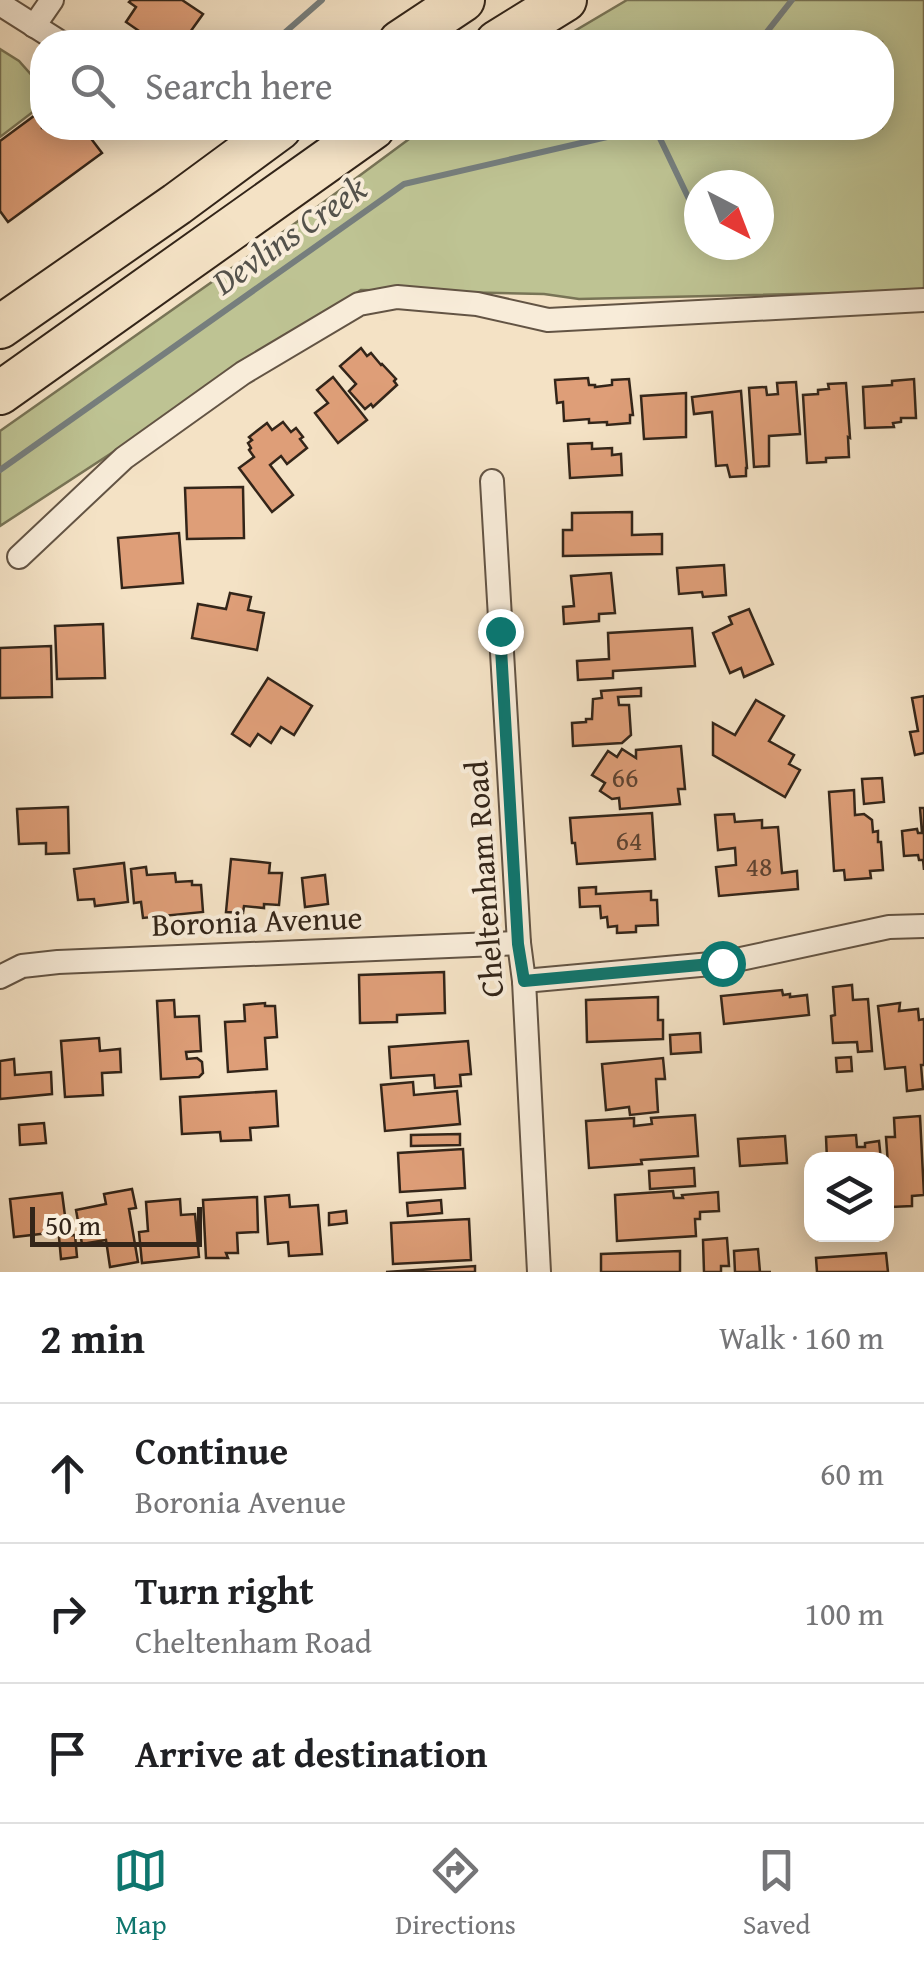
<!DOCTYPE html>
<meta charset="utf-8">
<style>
body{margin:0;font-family:"Gentium Book Plus",serif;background:#f2f2f2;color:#202124}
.controls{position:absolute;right:30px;bottom:30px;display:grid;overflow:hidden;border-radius:20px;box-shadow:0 5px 25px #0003}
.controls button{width:90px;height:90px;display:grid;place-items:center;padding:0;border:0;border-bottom:2px solid #e0e0e0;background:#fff;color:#202124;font:50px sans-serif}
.compass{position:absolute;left:684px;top:170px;width:90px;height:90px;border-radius:50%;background:#fff;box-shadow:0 5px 25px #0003;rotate:138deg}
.scale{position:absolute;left:30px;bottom:25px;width:172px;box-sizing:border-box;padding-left:10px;border:5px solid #332519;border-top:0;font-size:28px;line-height:35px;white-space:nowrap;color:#332519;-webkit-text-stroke:8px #f8ecd9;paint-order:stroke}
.stop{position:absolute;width:30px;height:30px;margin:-22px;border:8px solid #0f766e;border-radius:50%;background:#fff}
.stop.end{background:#0f766e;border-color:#fff;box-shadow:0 2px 10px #0008}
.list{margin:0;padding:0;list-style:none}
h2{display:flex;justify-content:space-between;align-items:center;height:130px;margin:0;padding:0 40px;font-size:42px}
h2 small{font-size:32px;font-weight:400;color:#757577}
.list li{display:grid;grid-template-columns:65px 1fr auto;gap:30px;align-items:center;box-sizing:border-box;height:140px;padding:0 40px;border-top:2px solid #e0e0e0}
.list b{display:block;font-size:38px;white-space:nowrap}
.list p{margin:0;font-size:32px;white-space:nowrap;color:#757577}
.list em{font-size:32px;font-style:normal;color:#757577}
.icon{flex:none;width:55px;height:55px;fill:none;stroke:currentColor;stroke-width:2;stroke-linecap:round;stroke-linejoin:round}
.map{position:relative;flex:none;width:924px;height:1272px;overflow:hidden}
.search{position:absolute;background:#fff;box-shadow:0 5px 25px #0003;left:30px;right:30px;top:30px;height:110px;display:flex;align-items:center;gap:25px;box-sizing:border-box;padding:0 35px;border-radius:40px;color:#757577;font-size:38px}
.sheet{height:550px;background:#fff}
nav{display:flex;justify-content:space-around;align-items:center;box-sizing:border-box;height:140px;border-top:2px solid #e0e0e0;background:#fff;font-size:28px;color:#757577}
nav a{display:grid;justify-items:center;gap:5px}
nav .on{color:#0f766e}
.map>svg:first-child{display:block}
</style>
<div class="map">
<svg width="924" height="1272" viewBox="0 0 924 1272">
<rect width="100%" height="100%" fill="#f4e2c5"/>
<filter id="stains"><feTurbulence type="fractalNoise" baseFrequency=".002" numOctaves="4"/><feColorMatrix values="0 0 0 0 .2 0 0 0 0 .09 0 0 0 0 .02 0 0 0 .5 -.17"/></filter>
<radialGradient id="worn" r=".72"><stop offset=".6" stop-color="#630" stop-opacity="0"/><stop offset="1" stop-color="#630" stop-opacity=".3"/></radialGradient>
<g fill="#bec393" stroke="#787456" stroke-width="2.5" fill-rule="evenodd">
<path d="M627,0H924V291L579,299L544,294L361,290L0,526V431L290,227L424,128H882V42H556ZM699,185H759V245H699Z"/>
<path d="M0,49L19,61L42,87V105L0,137Z"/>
</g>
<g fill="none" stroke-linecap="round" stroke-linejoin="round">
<g stroke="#767e7d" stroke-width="6">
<path d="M274,42L322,0"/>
<path d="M759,42L792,0"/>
<path d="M655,128L699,220"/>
<path d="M711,245L713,249"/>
<path d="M0,470L404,184L646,128"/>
</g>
</g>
<g fill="#de9e78" stroke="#332519" stroke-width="2.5">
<path d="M131,0H182L203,14L183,42H171L167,40L166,42H155L126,22L136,7L129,2Z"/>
<path d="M42,110V128H83L102,153L8,222L0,211V141Z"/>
<path d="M361,348L367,356L371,353L381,365L382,364L396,379L394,381L397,385L373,407L371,404L365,409L349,391L356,384L340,366Z"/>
<path d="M333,377L367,420L338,443L315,413L328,403L317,390Z"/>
<path d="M588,378L589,385H595V387L612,385V380L629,379L633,415H630V423L607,425V422L589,423V419L564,421L563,402L557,403L555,380Z"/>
<path d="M914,379L916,418H901V422L893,423L894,427L865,428L863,387L892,385V381Z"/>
<path d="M796,382L800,434L769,436V466L754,467L749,388L766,387L767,395L778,394L777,383Z"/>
<path d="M846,383L850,438L848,437L849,457L826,458V462L807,463L803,395L818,394V390L829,389L828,384Z"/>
<path d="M741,391L747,468H746V476L730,477L727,465L716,466L712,412L694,414L692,397Z"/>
<path d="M686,393V437L644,439L641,396Z"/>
<path d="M283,422L291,432L296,428L303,437L300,439L307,448L287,464L281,456L270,465L293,495L272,512L239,468L254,457L249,450L251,448L248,443L252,440L249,437L267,423L272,430Z"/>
<path d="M592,443V449L612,448V455L621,454L622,475L570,478L568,444Z"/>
<path d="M243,487L244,538L187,539L185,488Z"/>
<path d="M632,512V535L662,534V554L563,556V530H572V513Z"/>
<path d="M179,533L183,583L122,588L118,538Z"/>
<path d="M724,565L726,595L703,597L702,592L679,594L677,568Z"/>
<path d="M611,573L615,613L599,614V621L564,624L563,607L574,606L571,576Z"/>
<path d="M230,593L251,597L248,610L264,613L257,650L192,638L198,604L226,609Z"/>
<path d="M749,609L773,664L744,677L741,668L730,673L713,633L732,624L729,617Z"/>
<path d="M103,624L105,678L57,679L55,626Z"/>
<path d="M692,628L695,666L613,671V678L578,680L577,661L609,659L608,633Z"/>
<path d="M51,646L52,697L0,698V648Z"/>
<path d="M268,678L312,706L294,735L281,727L271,743L258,734L250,746L232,734Z"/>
<path d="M641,688V696L618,697L619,705H629L631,735L622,743L573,746L572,723L586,722V719H592L593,699L602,698L601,691Z"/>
<path d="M924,696V753L915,755L910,732L918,731L912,698Z"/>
<path d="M756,700L784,716L769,741L794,755L789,764L800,770L785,797L713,755V723L735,735Z"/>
<path d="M681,746L685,789H678L680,804L620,809L619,798L612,799L600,791L605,783L592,775L608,751L617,757L622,749L636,758V750Z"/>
<path d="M882,778L884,802L864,804L862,779Z"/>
<path d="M854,790L855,815L864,814L872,820L873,832L878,831V842H881L883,870L870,871L871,878L845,880L844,870L834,871L829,792Z"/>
<path d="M68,807L69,853L46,854V843L19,844L17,809Z"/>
<path d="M920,808H924V870L923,860H919L918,855L904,856L902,831L917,829L918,833H922Z"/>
<path d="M652,813L655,859L577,864L575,843H572L570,818Z"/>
<path d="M734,814L735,822L762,820V828L778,827L782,873L797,871L798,889L719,896L716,867L736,865L735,848L718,850L715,815Z"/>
<path d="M231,859L270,863L269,873H282L279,905L264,904V908L244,906L243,913L226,912Z"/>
<path d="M124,863L128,902L95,906L94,899L78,900L74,869Z"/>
<path d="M146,867L147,875L175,873L176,882L192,881V885H201L203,912L143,918L141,902L134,903L131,869Z"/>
<path d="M325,875L328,904L305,907L302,878Z"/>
<path d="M596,887V894L651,891V900H657L658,925L636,926V932L617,933V926L608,927L607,917L601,918L600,906L580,907L579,888Z"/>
<path d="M444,972L445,1013L397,1015V1022L360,1023L359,975Z"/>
<path d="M852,985L853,1000L868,999L872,1051L858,1052L857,1042L833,1043L831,1016L835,1015L833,987Z"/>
<path d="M782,990L783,995L790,994V997L807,995L809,1015L724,1024L721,996Z"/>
<path d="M658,997V1020H663V1039L587,1042L586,1000Z"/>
<path d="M174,1000L175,1017L199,1016L201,1051L186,1052L187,1059L197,1058L202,1062L203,1073L199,1077L161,1079L157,1001Z"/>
<path d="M265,1003V1006H275L277,1037L265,1038L267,1069L228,1072L225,1022L245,1021L244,1005Z"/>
<path d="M900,1003L899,1011L918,1009L919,1020L924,1019V1065H921L923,1089L907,1091L905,1067L885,1069L878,1006Z"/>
<path d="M700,1033L701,1052L671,1054L670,1035Z"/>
<path d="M99,1038L100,1051L120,1049L121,1072L102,1073L103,1095L65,1097L61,1041Z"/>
<path d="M468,1041L471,1074L460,1075L461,1086L435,1088L434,1075L391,1078L389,1047Z"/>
<path d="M851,1057L852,1071L837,1072L836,1058Z"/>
<path d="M663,1058L665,1079H656L658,1112L630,1115L629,1107L606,1110L602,1064Z"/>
<path d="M14,1059L15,1075L51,1072L52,1094L0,1099V1061Z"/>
<path d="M413,1082L414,1095L457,1091L460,1124L385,1131L381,1085Z"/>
<path d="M276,1091L278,1126L250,1128L251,1140L221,1141L220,1132L182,1134L180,1097Z"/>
<path d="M695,1115L698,1156L641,1160L642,1164L589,1168L586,1121L634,1118V1126L652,1124L651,1118Z"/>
<path d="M920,1116L924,1195L912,1196V1206L891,1207L886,1137H895L894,1118Z"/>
<path d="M44,1123L46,1143L20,1145L19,1125Z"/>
<path d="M460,1134V1145L411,1146V1135Z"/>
<path d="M856,1135L857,1147H865V1143L879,1141L881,1160H827L826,1137Z"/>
<path d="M785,1136L787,1163L740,1166L738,1139Z"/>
<path d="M463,1149L465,1188L400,1192L398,1153Z"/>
<path d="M694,1168L695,1186L650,1189L649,1171Z"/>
<path d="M132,1189L136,1208L129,1209L138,1262L110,1267L106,1240L82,1244L76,1210L106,1204L104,1194Z"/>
<path d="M673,1191L674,1198H683L682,1195L718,1192L719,1211L700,1212V1219H695L696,1236L617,1241L615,1195Z"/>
<path d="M62,1193L67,1231L14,1237L10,1199Z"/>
<path d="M289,1195L290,1207L318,1205L322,1254L289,1256L288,1242L268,1244L265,1197Z"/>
<path d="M257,1197L258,1232L237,1233L238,1253H226L228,1258H206L203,1200Z"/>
<path d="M180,1199L181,1215L195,1214L199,1257L142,1263L139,1232L148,1231L146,1202Z"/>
<path d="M441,1200L442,1213L408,1216L407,1203Z"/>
<path d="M346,1211L347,1223L329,1225V1213Z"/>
<path d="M469,1219L471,1260L393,1264L391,1223Z"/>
<path d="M75,1235L77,1257L61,1259L59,1237Z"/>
<path d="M727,1238L729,1266H721V1272H704L703,1240Z"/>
<path d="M758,1249L760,1272H771H735L734,1251Z"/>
<path d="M680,1251V1272H601V1254Z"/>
<path d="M886,1253L888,1272H817L816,1258Z"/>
<path d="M475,1266V1272H386Z"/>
</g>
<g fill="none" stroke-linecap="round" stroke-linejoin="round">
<g stroke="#635444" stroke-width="26">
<g id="minor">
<path d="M0,4L60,42"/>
<path d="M34,26L52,0"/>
<path d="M492,481L519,943L524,981L539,1272"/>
<path d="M19,557L124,458L243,373L359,304L397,297L477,304L548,320L924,300"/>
<path d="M0,977L22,966L58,962L519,943"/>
<path d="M524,981L722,963L889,927L924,926"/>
</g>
</g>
<g stroke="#332519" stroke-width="46">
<g id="motorway">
<path d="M400,42L463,0"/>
<path d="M497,42L565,0"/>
<path d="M0,327L177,204L280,128"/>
<path d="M0,393L373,128"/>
</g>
</g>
<use href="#minor" stroke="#f8ecd9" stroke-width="22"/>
<use href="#motorway" stroke="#f4e2c5" stroke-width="42"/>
</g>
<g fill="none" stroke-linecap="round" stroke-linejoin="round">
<path stroke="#0f766e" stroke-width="12" d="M500,631L518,944L524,981L722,963"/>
</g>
<g text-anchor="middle" stroke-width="8" stroke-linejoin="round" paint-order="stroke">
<g font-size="28" fill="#5e4331">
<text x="625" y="787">66</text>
<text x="629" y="850">64</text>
<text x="759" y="876">48</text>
</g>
<g font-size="32" fill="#332519" stroke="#f8ecd9">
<text transform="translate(484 879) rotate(-94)" y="11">Cheltenham Road</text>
<text transform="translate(257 921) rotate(-2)" y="11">Boronia Avenue</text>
</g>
<g font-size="35" font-style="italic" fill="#54524b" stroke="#f8ecd9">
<text transform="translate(289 235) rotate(-35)" y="12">Devlins Creek</text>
</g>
</g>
<rect width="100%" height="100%" filter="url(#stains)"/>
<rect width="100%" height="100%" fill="url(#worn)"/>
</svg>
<div class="controls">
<button><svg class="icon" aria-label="layers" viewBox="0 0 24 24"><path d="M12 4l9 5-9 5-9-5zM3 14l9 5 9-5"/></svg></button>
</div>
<svg class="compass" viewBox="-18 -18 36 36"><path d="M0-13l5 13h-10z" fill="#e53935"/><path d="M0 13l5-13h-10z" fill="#757577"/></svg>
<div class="scale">50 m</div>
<div class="stop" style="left:722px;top:963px"></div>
<div class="stop end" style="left:500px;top:631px"></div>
<div class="search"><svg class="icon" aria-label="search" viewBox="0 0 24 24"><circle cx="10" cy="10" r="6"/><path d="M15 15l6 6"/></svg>Search here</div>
</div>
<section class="sheet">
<h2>2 min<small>Walk · 160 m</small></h2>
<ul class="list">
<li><svg class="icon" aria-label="ahead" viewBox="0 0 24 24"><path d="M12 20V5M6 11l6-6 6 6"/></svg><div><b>Continue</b><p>Boronia Avenue</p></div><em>60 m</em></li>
<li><svg class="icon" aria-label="right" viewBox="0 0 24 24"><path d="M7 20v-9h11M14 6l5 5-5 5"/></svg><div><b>Turn right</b><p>Cheltenham Road</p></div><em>100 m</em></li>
<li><svg class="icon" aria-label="arrive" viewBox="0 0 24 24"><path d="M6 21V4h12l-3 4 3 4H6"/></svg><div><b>Arrive at destination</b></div></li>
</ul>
</section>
<nav>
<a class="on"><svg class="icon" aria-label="map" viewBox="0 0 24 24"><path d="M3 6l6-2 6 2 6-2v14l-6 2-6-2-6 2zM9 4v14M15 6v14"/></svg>Map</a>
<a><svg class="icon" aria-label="directions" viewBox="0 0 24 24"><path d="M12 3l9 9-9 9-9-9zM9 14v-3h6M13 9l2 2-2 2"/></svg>Directions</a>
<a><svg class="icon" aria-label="saved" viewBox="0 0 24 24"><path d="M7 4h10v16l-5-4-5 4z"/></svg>Saved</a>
</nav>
